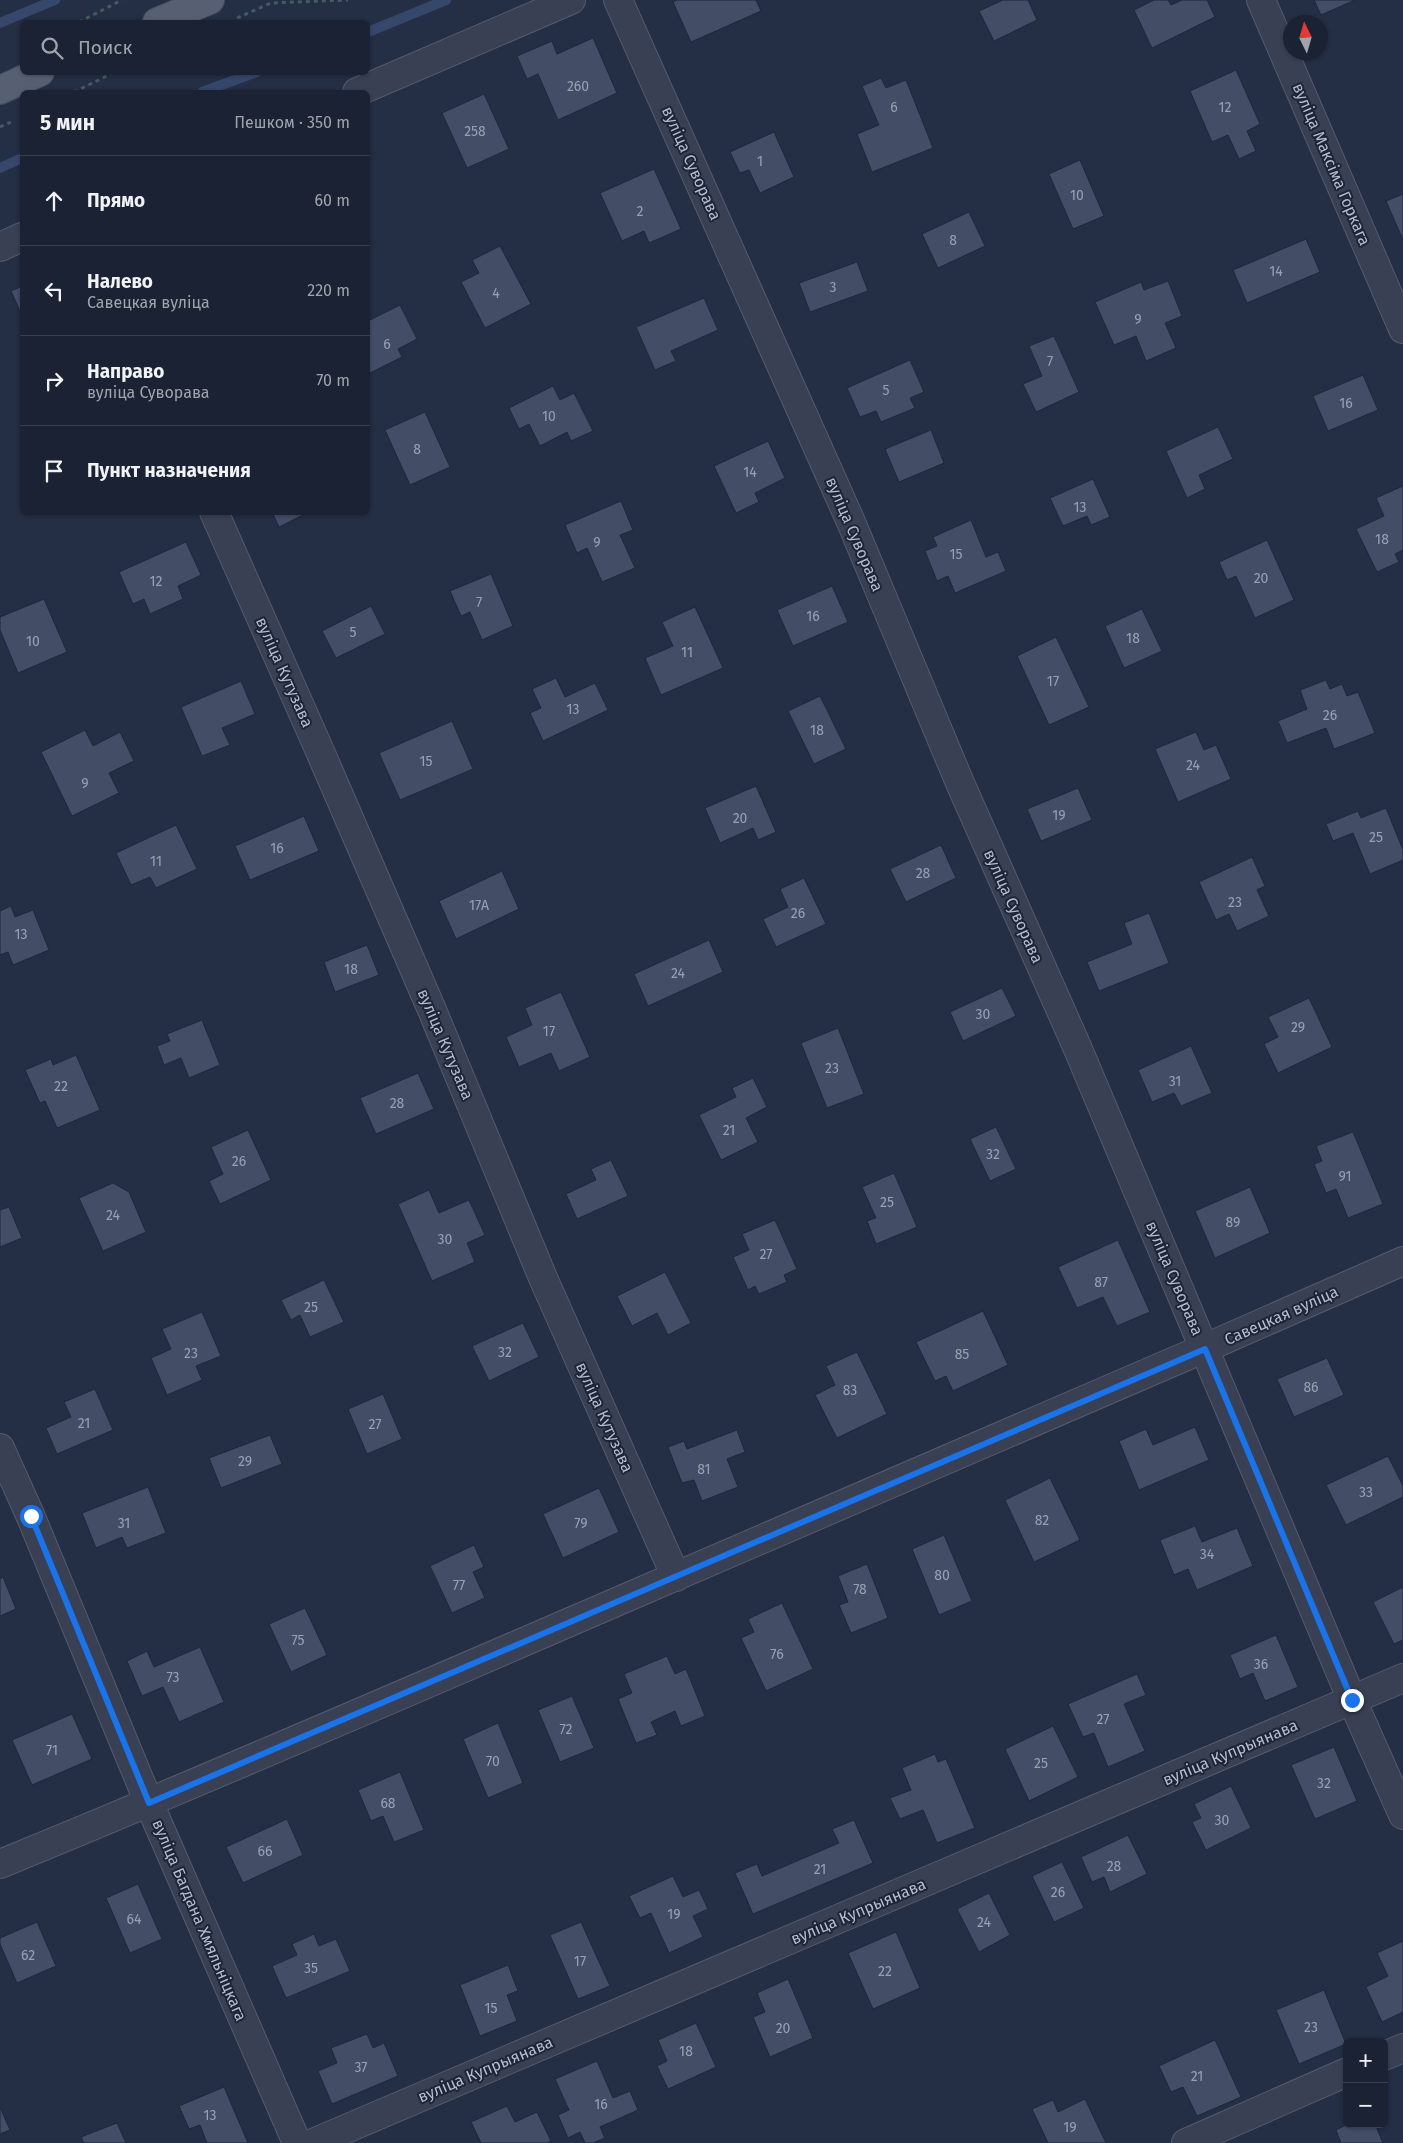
<!DOCTYPE html>
<html lang="ru">
<meta charset="utf-8">
<style>
body{margin:0;font-family:"Fira Sans",sans-serif;background:#242a3b;color:#f1f3f6}
.controls{position:absolute;right:15px;bottom:15px;display:grid;overflow:hidden;border-radius:8px;box-shadow:0 1px 4px #0004}
.controls button{width:45px;height:45px;display:grid;place-items:center;padding:0;border:0;border-bottom:1px solid #393f4e;background:#1b2233;color:#f1f3f6;font:25px sans-serif}
.compass{position:absolute;left:1283px;top:15px;width:45px;height:45px;border-radius:50%;background:#1b2233;box-shadow:0 1px 4px #0004;rotate:355deg}
.stop{position:absolute;width:15px;height:15px;margin:-11px;border:4px solid #1a73e8;border-radius:50%;background:#fff}
.stop.end{background:#1a73e8;border-color:#fff;box-shadow:0 1px 5px #0008}
.list{margin:0;padding:0;list-style:none}
h2{display:flex;justify-content:space-between;align-items:center;height:65px;margin:0;padding:0 20px;font-size:21px}
h2 small{font-size:16px;font-weight:400;color:#a0a4ac}
.list li{display:grid;grid-template-columns:32px 1fr auto;gap:15px;align-items:center;box-sizing:border-box;height:90px;padding:0 20px;border-top:1px solid #393f4e}
.list b{display:block;font-size:19px;white-space:nowrap}
.list p{margin:0;font-size:16px;white-space:nowrap;color:#a0a4ac}
.list em{font-size:16px;font-style:normal;color:#a0a4ac}
.icon{flex:none;width:28px;height:28px;fill:none;stroke:currentColor;stroke-width:2;stroke-linecap:round;stroke-linejoin:round}
.map{position:relative;flex:none;width:1403px;height:2143px;overflow:hidden}
.search{position:absolute;background:#1b2233;box-shadow:0 1px 4px #0004;left:20px;top:20px;width:350px;height:55px;display:flex;align-items:center;gap:12px;box-sizing:border-box;padding:0 18px;border-radius:8px;color:#a0a4ac;font-size:19px}
.panel{position:absolute;background:#1b2233;box-shadow:0 1px 4px #0004;left:20px;top:90px;width:350px;height:425px;border-radius:8px}
.map>svg:first-child{display:block}
</style>
<div class="map">
<svg width="1403" height="2143" viewBox="0 0 1403 2143">
<rect width="100%" height="100%" fill="#242e44"/>
<g fill="none" stroke-linecap="round" stroke-linejoin="round">
<g stroke="#36476c" stroke-width="10">
<path d="M0,23L55,0"/>
<path d="M368,32L446,0"/>
<path d="M202,92L257,72"/>
<path d="M0,168L22,158"/>
</g>
</g>
<g fill="#434d66" stroke="#1f273b">
<path d="M677,0H756L761,11L691,42L673,2Z"/>
<path d="M1003,0H1028L1037,20L994,41L979,11Z"/>
<path d="M1154,0H1168L1171,5L1182,0H1207L1215,17L1152,48L1134,10Z"/>
<path d="M1314,0H1355L1321,15Z"/>
<path d="M593,38L617,93L558,120L538,74L527,79L517,56L552,41L557,54Z"/>
<path d="M1236,70L1260,124L1247,131L1256,151L1239,159L1228,135L1212,142L1190,91Z"/>
<path d="M881,78L886,88L906,80L933,148L872,172L857,134L879,125L862,86Z"/>
<path d="M484,94L509,149L467,168L442,113Z"/>
<path d="M774,132L794,177L760,193L749,170L740,173L730,152Z"/>
<path d="M1080,160L1104,216L1073,229L1049,174Z"/>
<path d="M654,169L681,229L649,243L644,231L622,241L600,193Z"/>
<path d="M1403,194V240L1386,201Z"/>
<path d="M969,212L985,246L938,268L922,234Z"/>
<path d="M1306,239L1320,272L1247,303L1233,270Z"/>
<path d="M500,246L531,304L485,328L461,282L479,273L472,260Z"/>
<path d="M857,262L868,291L810,312L799,283Z"/>
<path d="M1168,281L1182,316L1165,323L1176,348L1146,361L1136,336L1114,345L1095,302L1141,282L1144,290Z"/>
<path d="M22,286V316L11,291Z"/>
<path d="M704,298L718,330L671,351L676,361L655,370L636,327Z"/>
<path d="M400,305L417,339L398,349L402,357L368,374V321Z"/>
<path d="M1054,336L1079,392L1036,412L1023,384L1042,376L1029,346Z"/>
<path d="M910,360L924,392L910,398L915,408L881,422L876,411L860,417L847,388Z"/>
<path d="M1363,375L1378,410L1328,431L1313,396Z"/>
<path d="M553,386L560,400L574,393L593,431L571,441L567,432L540,446L529,424L519,429L509,408Z"/>
<path d="M425,412L450,467L410,485L385,430Z"/>
<path d="M1218,427L1233,459L1199,475L1205,489L1187,498L1166,451Z"/>
<path d="M931,430L944,463L899,482L885,449Z"/>
<path d="M768,441L785,478L755,493L759,502L736,513L714,466Z"/>
<path d="M1093,479L1110,517L1091,525L1087,516L1063,526L1050,498Z"/>
<path d="M1403,486V550L1395,554L1399,562L1377,572L1356,529L1384,516L1376,498Z"/>
<path d="M621,501L633,530L620,535L635,568L602,582L587,548L577,553L565,525Z"/>
<path d="M272,512H309L279,527Z"/>
<path d="M971,520L986,557L998,552L1006,571L955,593L948,576L937,581L925,551L937,546L933,537Z"/>
<path d="M1267,540L1294,600L1255,618L1236,576L1227,580L1219,562Z"/>
<path d="M186,542L201,575L178,586L183,599L150,614L144,599L133,604L119,572Z"/>
<path d="M491,574L513,626L482,640L470,612L461,616L450,591Z"/>
<path d="M832,586L848,622L793,646L777,610Z"/>
<path d="M44,599L67,652L18,673L0,630V617Z"/>
<path d="M371,606L385,634L336,658L322,631Z"/>
<path d="M695,607L723,668L661,695L645,658L673,646L662,622Z"/>
<path d="M1142,609L1162,651L1124,668L1105,626Z"/>
<path d="M1056,637L1089,707L1049,725L1017,656Z"/>
<path d="M556,678L565,697L595,683L608,710L543,741L530,713L541,708L532,689Z"/>
<path d="M1326,680L1330,689L1342,684L1347,696L1358,692L1375,733L1334,749L1326,728L1287,743L1278,721L1307,709L1300,690Z"/>
<path d="M241,681L255,714L222,728L230,745L202,756L181,707Z"/>
<path d="M820,696L846,749L814,764L788,711Z"/>
<path d="M452,721L473,769L400,800L379,753Z"/>
<path d="M85,730L93,746L120,732L134,761L109,773L119,793L72,816L41,752Z"/>
<path d="M1196,732L1204,750L1216,745L1231,779L1178,802L1155,749Z"/>
<path d="M756,786L776,832L758,840L753,828L720,843L705,808Z"/>
<path d="M1078,788L1092,820L1041,841L1027,809Z"/>
<path d="M1386,808L1403,850V860L1370,874L1353,833L1333,841L1326,824L1358,811L1361,818Z"/>
<path d="M304,816L319,851L250,880L235,846Z"/>
<path d="M176,825L197,869L156,888L150,877L131,885L116,853Z"/>
<path d="M941,845L956,878L906,902L890,869Z"/>
<path d="M1252,857L1265,886L1257,890L1269,916L1237,931L1229,914L1216,920L1199,882Z"/>
<path d="M502,871L519,909L456,939L439,901Z"/>
<path d="M804,878L826,924L776,947L763,919L788,907L780,889Z"/>
<path d="M11,906L15,917L33,910L49,950L13,965L8,952L0,955V911Z"/>
<path d="M1149,913L1169,963L1099,991L1087,962L1132,944L1124,923Z"/>
<path d="M709,940L723,972L648,1006L634,974Z"/>
<path d="M367,945L379,975L335,992L324,962Z"/>
<path d="M1002,988L1016,1016L963,1041L950,1012Z"/>
<path d="M561,992L590,1057L559,1071L551,1053L519,1067L506,1037L532,1025L525,1008Z"/>
<path d="M1309,998L1332,1047L1278,1073L1264,1044L1278,1037L1268,1017Z"/>
<path d="M202,1020L220,1065L189,1078L181,1058L164,1065L157,1046L170,1041L167,1034Z"/>
<path d="M838,1028L864,1094L827,1108L801,1043Z"/>
<path d="M1191,1046L1212,1093L1181,1106L1174,1093L1152,1102L1138,1070Z"/>
<path d="M76,1055L100,1110L57,1128L45,1101L40,1103L25,1070L51,1059L53,1065Z"/>
<path d="M418,1073L434,1109L376,1134L360,1098Z"/>
<path d="M753,1078L767,1107L746,1118L758,1142L721,1160L699,1115L736,1097L732,1088Z"/>
<path d="M996,1127L1016,1169L990,1181L970,1139Z"/>
<path d="M248,1130L271,1180L220,1204L209,1181L223,1174L211,1147Z"/>
<path d="M1353,1132L1383,1204L1348,1218L1336,1189L1326,1193L1314,1164L1322,1161L1316,1146Z"/>
<path d="M611,1160L628,1196L577,1219L566,1194L596,1180L591,1169Z"/>
<path d="M894,1173L917,1227L876,1244L867,1221L876,1218L862,1187Z"/>
<path d="M113,1183L129,1192L146,1232L103,1251L79,1198Z"/>
<path d="M1250,1187L1270,1233L1215,1258L1195,1211Z"/>
<path d="M429,1190L439,1213L469,1200L485,1235L467,1243L475,1262L432,1281L398,1204Z"/>
<path d="M9,1207L22,1238L0,1247V1210Z"/>
<path d="M775,1220L797,1269L784,1275L787,1282L759,1294L755,1286L748,1290L733,1257L749,1250L742,1234Z"/>
<path d="M1118,1240L1150,1312L1117,1326L1103,1297L1077,1308L1058,1267Z"/>
<path d="M665,1272L691,1323L668,1335L657,1313L632,1326L617,1296Z"/>
<path d="M324,1280L344,1322L310,1337L300,1315L291,1320L281,1300Z"/>
<path d="M983,1311L1008,1365L953,1391L946,1376L935,1381L916,1342Z"/>
<path d="M202,1312L221,1356L196,1366L202,1380L167,1395L151,1358L171,1349L162,1329Z"/>
<path d="M523,1323L539,1357L489,1381L472,1346Z"/>
<path d="M857,1352L887,1414L837,1438L815,1395L835,1385L826,1366Z"/>
<path d="M1327,1358L1344,1395L1294,1417L1277,1379Z"/>
<path d="M95,1389L113,1430L57,1454L46,1428L71,1417L64,1402Z"/>
<path d="M383,1394L402,1439L367,1454L348,1409Z"/>
<path d="M1195,1427L1209,1460L1139,1490L1119,1441L1146,1429L1153,1445Z"/>
<path d="M737,1430L745,1452L727,1459L738,1487L702,1501L694,1480L682,1483L668,1447L684,1441L687,1449Z"/>
<path d="M270,1435L282,1464L221,1488L209,1458Z"/>
<path d="M1388,1456L1403,1486V1497L1346,1525L1326,1485Z"/>
<path d="M1050,1478L1080,1540L1034,1562L1005,1500Z"/>
<path d="M148,1487L166,1533L127,1548L122,1537L96,1548L82,1513Z"/>
<path d="M599,1488L619,1532L563,1558L543,1514Z"/>
<path d="M1195,1526L1202,1542L1237,1528L1253,1566L1197,1590L1188,1569L1174,1575L1160,1540Z"/>
<path d="M944,1535L972,1601L939,1615L912,1549Z"/>
<path d="M474,1545L484,1567L473,1572L485,1598L452,1613L430,1566Z"/>
<path d="M867,1564L888,1618L851,1633L839,1605L848,1602L838,1576Z"/>
<path d="M3,1577L16,1609L0,1616V1579Z"/>
<path d="M1403,1587V1640L1394,1644L1373,1602Z"/>
<path d="M782,1603L813,1669L766,1691L741,1638L754,1632L748,1619Z"/>
<path d="M305,1608L327,1655L291,1672L269,1624Z"/>
<path d="M1276,1635L1298,1687L1265,1701L1253,1673L1240,1679L1230,1655Z"/>
<path d="M200,1647L224,1702L179,1722L163,1687L142,1696L127,1661L147,1651L154,1667Z"/>
<path d="M667,1656L675,1674L686,1669L705,1716L681,1726L675,1711L651,1722L657,1735L636,1743L618,1699L632,1693L624,1674Z"/>
<path d="M1137,1674L1146,1695L1124,1704L1145,1751L1108,1767L1094,1733L1083,1737L1068,1704Z"/>
<path d="M572,1696L594,1748L560,1762L538,1710Z"/>
<path d="M72,1714L92,1759L32,1785L12,1740Z"/>
<path d="M498,1723L523,1783L488,1798L463,1739Z"/>
<path d="M1053,1726L1078,1777L1029,1801L1005,1749Z"/>
<path d="M1334,1747L1357,1801L1315,1819L1291,1765Z"/>
<path d="M935,1754L938,1762L946,1759L975,1828L937,1843L923,1810L900,1819L890,1798L911,1790L902,1768Z"/>
<path d="M400,1772L424,1830L394,1842L383,1816L371,1821L358,1790Z"/>
<path d="M1231,1786L1251,1828L1206,1850L1192,1822L1201,1818L1194,1804Z"/>
<path d="M287,1819L303,1855L243,1883L226,1847Z"/>
<path d="M854,1820L873,1863L753,1914L735,1873L757,1864L762,1876L839,1843L832,1829Z"/>
<path d="M1128,1835L1147,1874L1110,1892L1104,1877L1092,1882L1081,1857Z"/>
<path d="M1062,1862L1084,1908L1054,1922L1032,1876Z"/>
<path d="M673,1876L683,1897L699,1890L708,1909L693,1916L703,1937L669,1953L651,1913L640,1918L629,1896Z"/>
<path d="M138,1884L162,1939L130,1953L106,1898Z"/>
<path d="M989,1893L1010,1935L979,1952L957,1909Z"/>
<path d="M37,1922L56,1966L17,1983L0,1944V1938Z"/>
<path d="M581,1922L610,1986L578,1999L550,1935Z"/>
<path d="M896,1932L920,1988L873,2009L848,1953Z"/>
<path d="M314,1934L319,1946L336,1939L350,1971L286,1998L272,1966L297,1955L292,1944Z"/>
<path d="M1403,1941V2012L1382,2022L1366,1987L1388,1976L1377,1953Z"/>
<path d="M508,1965L518,1991L507,1995L517,2021L480,2036L460,1985Z"/>
<path d="M788,1979L813,2038L770,2057L753,2017L765,2012L757,1993Z"/>
<path d="M1324,1990L1346,2044L1299,2064L1276,2010Z"/>
<path d="M696,2023L716,2067L668,2089L657,2066L667,2061L658,2040Z"/>
<path d="M367,2034L373,2048L384,2043L398,2076L332,2104L318,2071L337,2063L331,2048Z"/>
<path d="M1215,2040L1241,2097L1197,2116L1183,2087L1171,2092L1159,2066Z"/>
<path d="M597,2061L613,2098L630,2091L638,2110L600,2127L605,2138L593,2143H585L580,2132L568,2138L558,2115L569,2110L555,2079Z"/>
<path d="M224,2087L248,2143H207L200,2125L189,2129L179,2106Z"/>
<path d="M1085,2099L1106,2143H1048L1032,2109L1053,2100L1058,2112Z"/>
<path d="M507,2106L515,2122L537,2112L551,2141L547,2143H481L471,2122Z"/>
<path d="M0,2107L10,2130L0,2134Z"/>
<path d="M117,2123L126,2143H84L81,2137Z"/>
<path d="M1348,2124H1375L1383,2143H1341L1336,2130Z"/>
</g>
<g fill="none" stroke-linecap="round" stroke-linejoin="round">
<g stroke="#545b6e" stroke-width="30">
<g id="minor">
<path d="M618,0L851,522L960,783L1078,1049L1352,1700L1403,1815"/>
<path d="M1261,0L1403,329"/>
<path d="M357,92L571,0"/>
<path d="M0,247L22,237"/>
<path d="M214,512L319,749L432,1010L543,1278L676,1577"/>
<path d="M0,1448L31,1517L149,1803L297,2143"/>
<path d="M0,1864C206,1780 410,1691 614,1603C878,1490 1141,1377 1403,1261"/>
<path d="M1384,2056L1403,2048"/>
<path d="M313,2143L1403,1678"/>
<path d="M1186,2143L1347,2072"/>
</g>
</g>
<g stroke="#42495d" stroke-width="30">
<g id="major">
<path d="M157,22L210,0"/>
<path d="M0,90L40,72"/>
</g>
</g>
<g stroke="#445b61" stroke-width="3" stroke-dasharray="4 4" stroke-linecap="butt">
<path d="M237,18L271,3L348,0"/>
<path d="M79,22L122,0"/>
<path d="M74,92L115,72"/>
<path d="M0,127L11,122"/>
</g>
<use href="#minor" stroke="#394053" stroke-width="28"/>
<use href="#major" stroke="#575f73" stroke-width="28"/>
</g>
<g fill="none" stroke-linecap="round" stroke-linejoin="round">
<path stroke="#1a73e8" stroke-width="6" d="M31,1516L149,1803L1205,1349L1352,1700"/>
</g>
<g text-anchor="middle" stroke-width="4" stroke-linejoin="round" paint-order="stroke">
<g font-size="14" fill="#99a0b3">
<text x="578" y="91">260</text>
<text x="894" y="112">6</text>
<text x="1225" y="112">12</text>
<text x="475" y="136">258</text>
<text x="760" y="166">1</text>
<text x="1077" y="200">10</text>
<text x="640" y="216">2</text>
<text x="953" y="245">8</text>
<text x="1276" y="276">14</text>
<text x="833" y="292">3</text>
<text x="496" y="298">4</text>
<text x="1138" y="324">9</text>
<text x="387" y="349">6</text>
<text x="1050" y="366">7</text>
<text x="886" y="395">5</text>
<text x="1346" y="408">16</text>
<text x="549" y="421">10</text>
<text x="417" y="454">8</text>
<text x="750" y="477">14</text>
<text x="1080" y="512">13</text>
<text x="1382" y="544">18</text>
<text x="597" y="547">9</text>
<text x="956" y="559">15</text>
<text x="1261" y="583">20</text>
<text x="156" y="586">12</text>
<text x="479" y="607">7</text>
<text x="813" y="621">16</text>
<text x="353" y="637">5</text>
<text x="1133" y="643">18</text>
<text x="33" y="646">10</text>
<text x="687" y="657">11</text>
<text x="1053" y="686">17</text>
<text x="573" y="714">13</text>
<text x="1330" y="720">26</text>
<text x="817" y="735">18</text>
<text x="426" y="766">15</text>
<text x="1193" y="770">24</text>
<text x="85" y="788">9</text>
<text x="1059" y="820">19</text>
<text x="740" y="823">20</text>
<text x="1376" y="842">25</text>
<text x="277" y="853">16</text>
<text x="156" y="866">11</text>
<text x="923" y="878">28</text>
<text x="1235" y="907">23</text>
<text x="479" y="910">17А</text>
<text x="798" y="918">26</text>
<text x="21" y="939">13</text>
<text x="351" y="974">18</text>
<text x="678" y="978">24</text>
<text x="983" y="1019">30</text>
<text x="1298" y="1032">29</text>
<text x="549" y="1036">17</text>
<text x="832" y="1073">23</text>
<text x="1175" y="1086">31</text>
<text x="61" y="1091">22</text>
<text x="397" y="1108">28</text>
<text x="729" y="1135">21</text>
<text x="993" y="1159">32</text>
<text x="239" y="1166">26</text>
<text x="1345" y="1181">91</text>
<text x="887" y="1207">25</text>
<text x="113" y="1220">24</text>
<text x="1233" y="1227">89</text>
<text x="445" y="1244">30</text>
<text x="766" y="1259">27</text>
<text x="1101" y="1287">87</text>
<text x="311" y="1312">25</text>
<text x="505" y="1357">32</text>
<text x="191" y="1358">23</text>
<text x="962" y="1359">85</text>
<text x="1311" y="1392">86</text>
<text x="850" y="1395">83</text>
<text x="84" y="1428">21</text>
<text x="375" y="1429">27</text>
<text x="245" y="1466">29</text>
<text x="704" y="1474">81</text>
<text x="1366" y="1497">33</text>
<text x="1042" y="1525">82</text>
<text x="124" y="1528">31</text>
<text x="581" y="1528">79</text>
<text x="1207" y="1559">34</text>
<text x="942" y="1580">80</text>
<text x="459" y="1590">77</text>
<text x="860" y="1594">78</text>
<text x="298" y="1645">75</text>
<text x="777" y="1659">76</text>
<text x="1261" y="1669">36</text>
<text x="173" y="1682">73</text>
<text x="1103" y="1724">27</text>
<text x="566" y="1734">72</text>
<text x="52" y="1755">71</text>
<text x="493" y="1766">70</text>
<text x="1041" y="1768">25</text>
<text x="1324" y="1788">32</text>
<text x="388" y="1808">68</text>
<text x="1222" y="1825">30</text>
<text x="265" y="1856">66</text>
<text x="1114" y="1871">28</text>
<text x="820" y="1874">21</text>
<text x="1058" y="1897">26</text>
<text x="674" y="1919">19</text>
<text x="134" y="1924">64</text>
<text x="984" y="1927">24</text>
<text x="28" y="1960">62</text>
<text x="580" y="1966">17</text>
<text x="311" y="1973">35</text>
<text x="885" y="1976">22</text>
<text x="491" y="2013">15</text>
<text x="1311" y="2032">23</text>
<text x="783" y="2033">20</text>
<text x="686" y="2056">18</text>
<text x="361" y="2072">37</text>
<text x="1197" y="2081">21</text>
<text x="601" y="2109">16</text>
<text x="210" y="2120">13</text>
<text x="1070" y="2132">19</text>
</g>
<g font-size="16" fill="#b6bccd" stroke="#1d2539">
<text transform="translate(692 163) rotate(66)" y="6">вуліца Суворава</text>
<text transform="translate(1332 164) rotate(67)" y="6">вуліца Максіма Горкага</text>
<text transform="translate(855 534) rotate(67)" y="6">вуліца Суворава</text>
<text transform="translate(285 672) rotate(66)" y="6">вуліца Кутузава</text>
<text transform="translate(1014 906) rotate(66)" y="6">вуліца Суворава</text>
<text transform="translate(446 1044) rotate(67)" y="6">вуліца Кутузава</text>
<text transform="translate(1175 1278) rotate(67)" y="6">вуліца Суворава</text>
<text transform="translate(1281 1315) rotate(-24)" y="6">Савецкая вуліца</text>
<text transform="translate(605 1417) rotate(66)" y="6">вуліца Кутузава</text>
<text transform="translate(1230 1752) rotate(-23)" y="6">вуліца Купрыянава</text>
<text transform="translate(858 1911) rotate(-23)" y="6">вуліца Купрыянава</text>
<text transform="translate(200 1920) rotate(67)" y="6">вуліца Багдана Хмяльніцкага</text>
<text transform="translate(485 2069) rotate(-23)" y="6">вуліца Купрыянава</text>
</g>
</g>
</svg>
<div class="controls">
<button>+</button>
<button>−</button>
</div>
<svg class="compass" viewBox="-18 -18 36 36"><path d="M0-13l5 13h-10z" fill="#e53935"/><path d="M0 13l5-13h-10z" fill="#a0a4ac"/></svg>
<div class="stop" style="left:31px;top:1516px"></div>
<div class="stop end" style="left:1352px;top:1700px"></div>
<div class="search"><svg class="icon" aria-label="search" viewBox="0 0 24 24"><circle cx="10" cy="10" r="6"/><path d="M15 15l6 6"/></svg>Поиск</div>
<section class="panel">
<h2>5 мин<small>Пешком · 350 m</small></h2>
<ul class="list">
<li><svg class="icon" aria-label="ahead" viewBox="0 0 24 24"><path d="M12 20V5M6 11l6-6 6 6"/></svg><div><b>Прямо</b></div><em>60 m</em></li>
<li><svg class="icon" aria-label="left" viewBox="0 0 24 24"><path d="M17 20v-9H6M10 6l-5 5 5 5"/></svg><div><b>Налево</b><p>Савецкая вуліца</p></div><em>220 m</em></li>
<li><svg class="icon" aria-label="right" viewBox="0 0 24 24"><path d="M7 20v-9h11M14 6l5 5-5 5"/></svg><div><b>Направо</b><p>вуліца Суворава</p></div><em>70 m</em></li>
<li><svg class="icon" aria-label="arrive" viewBox="0 0 24 24"><path d="M6 21V4h12l-3 4 3 4H6"/></svg><div><b>Пункт назначения</b></div></li>
</ul>
</section>
</div>
